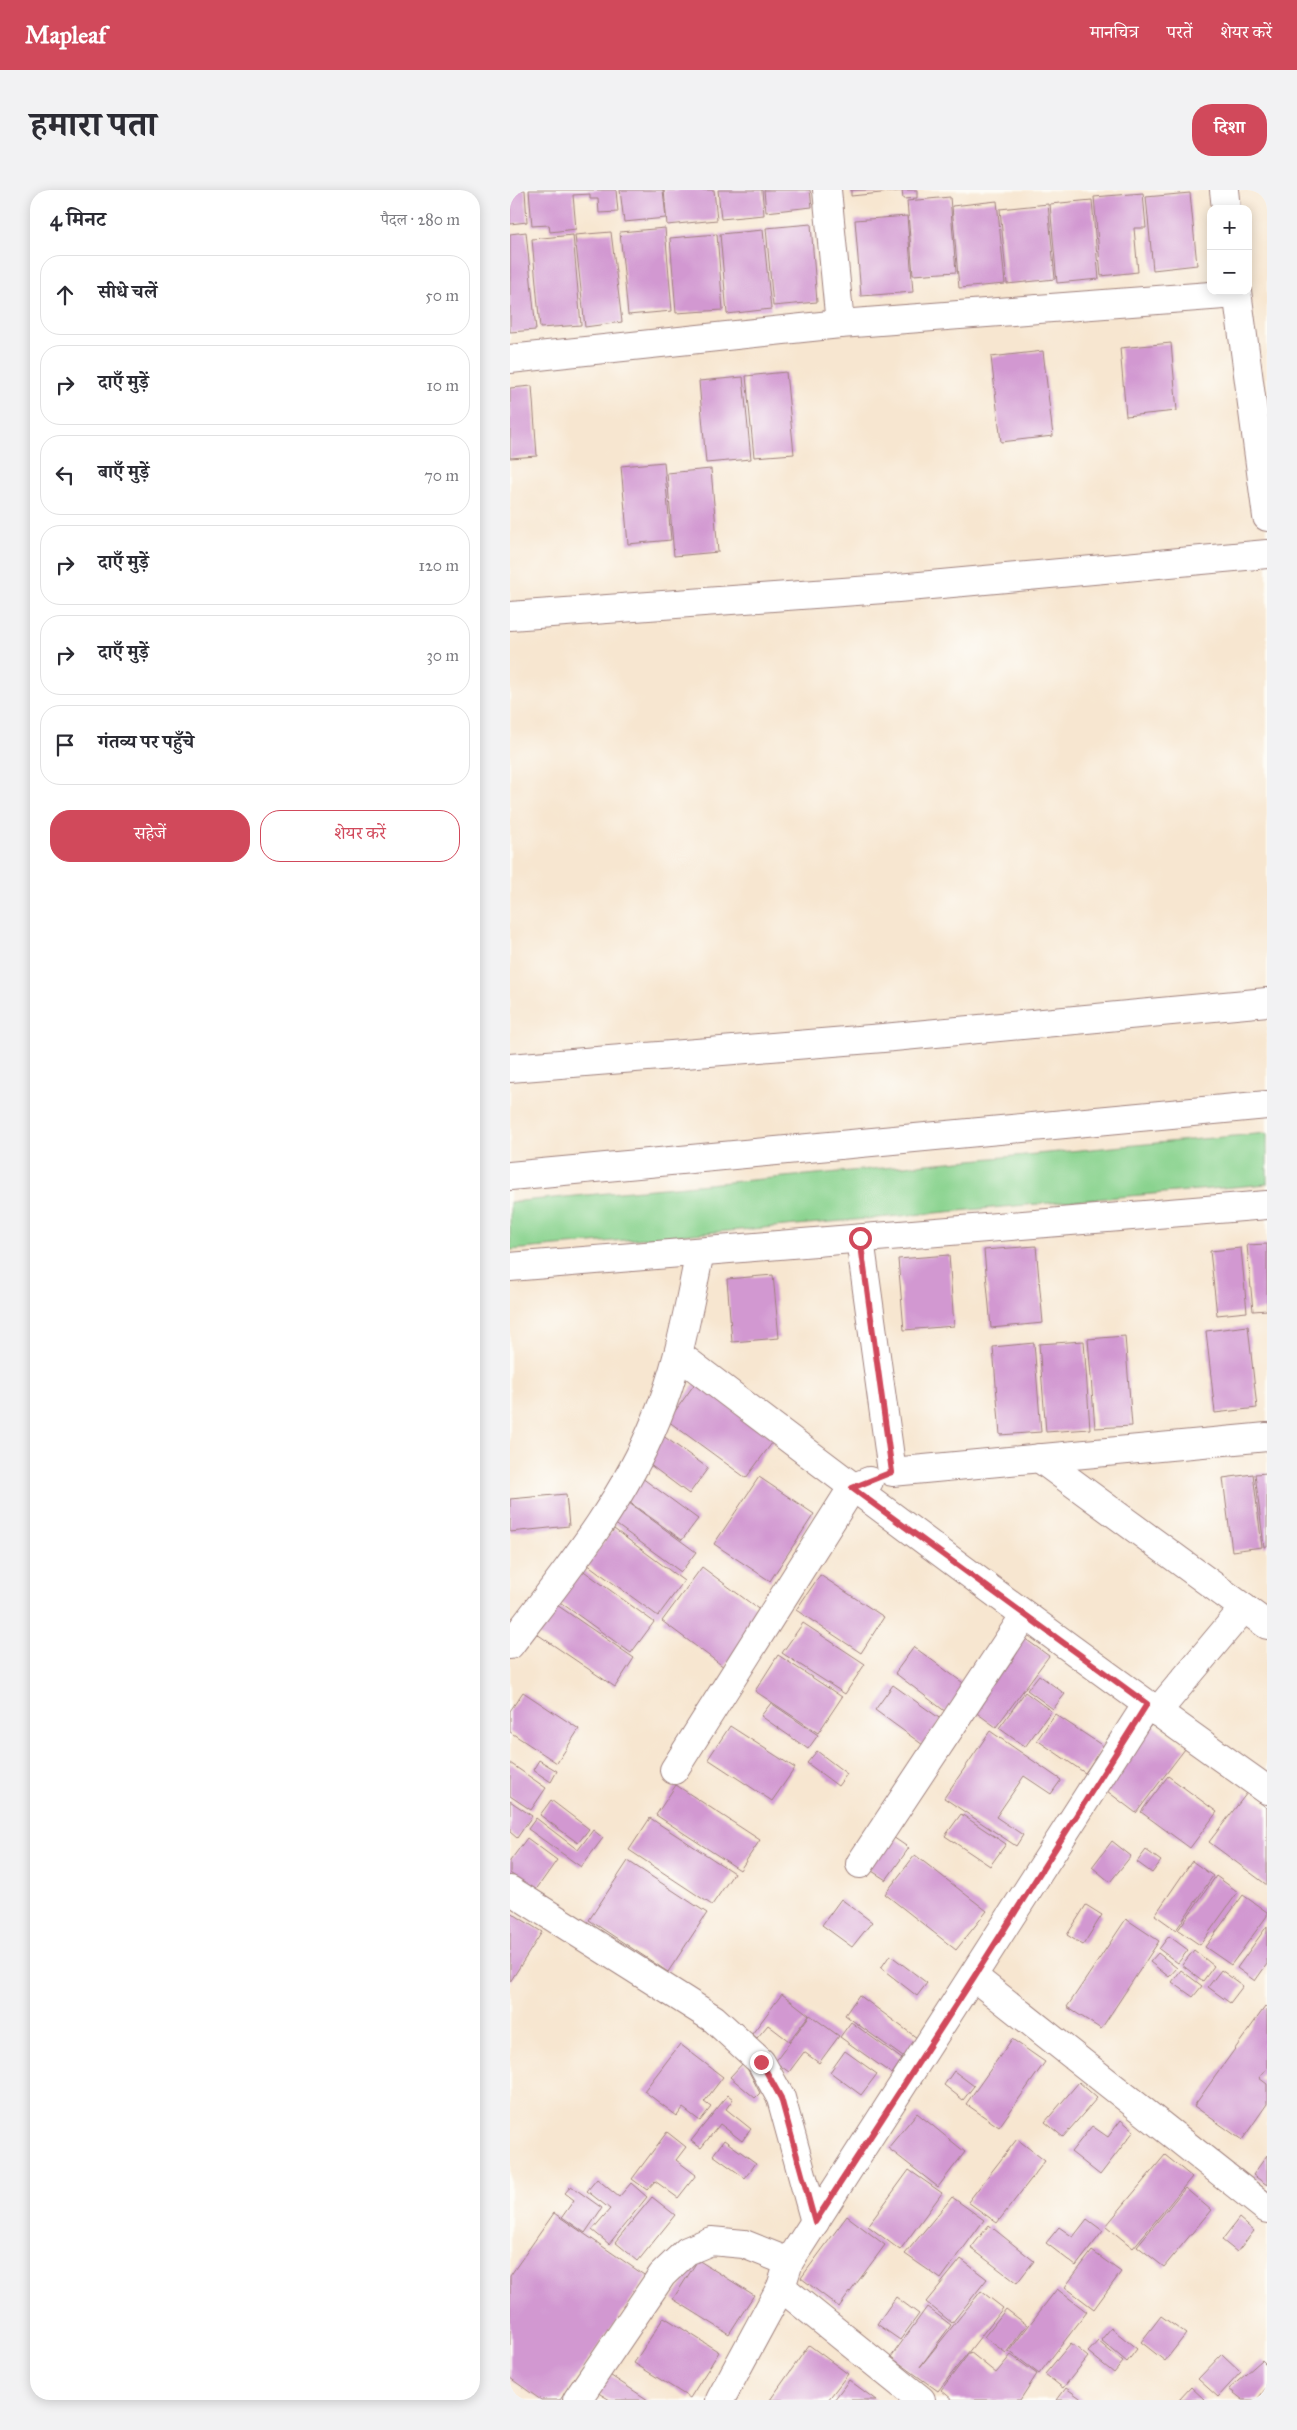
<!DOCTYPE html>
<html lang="hi">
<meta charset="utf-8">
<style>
body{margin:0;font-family:"IM FELL Great Primer","Noto Serif Devanagari",serif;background:#f2f2f3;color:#2b2b33}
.controls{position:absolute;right:15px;top:15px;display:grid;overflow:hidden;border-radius:10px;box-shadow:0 2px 12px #0003}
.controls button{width:45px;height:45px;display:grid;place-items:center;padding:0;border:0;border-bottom:1px solid #e1e1e2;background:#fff;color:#2b2b33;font:25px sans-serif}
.stop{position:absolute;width:15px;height:15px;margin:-11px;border:4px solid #d1495b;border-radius:50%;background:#fff}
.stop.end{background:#d1495b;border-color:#fff;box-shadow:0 1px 5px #0008}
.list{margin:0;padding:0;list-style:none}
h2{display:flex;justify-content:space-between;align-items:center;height:65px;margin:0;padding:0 20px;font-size:21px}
h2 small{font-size:16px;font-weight:400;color:#7c7c81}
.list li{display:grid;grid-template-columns:32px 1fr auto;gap:15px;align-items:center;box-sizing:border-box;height:80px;margin:0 10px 10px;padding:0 10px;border:1px solid #e1e1e2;border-radius:20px}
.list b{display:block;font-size:19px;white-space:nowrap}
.list em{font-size:16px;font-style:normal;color:#7c7c81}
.actions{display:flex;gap:10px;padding:15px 20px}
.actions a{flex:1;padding:11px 0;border:1px solid #d1495b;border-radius:20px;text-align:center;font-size:18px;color:#d1495b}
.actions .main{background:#d1495b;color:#fff}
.icon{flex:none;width:28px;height:28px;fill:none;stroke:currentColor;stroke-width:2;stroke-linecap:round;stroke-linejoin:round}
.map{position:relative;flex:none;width:757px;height:2210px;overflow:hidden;border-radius:20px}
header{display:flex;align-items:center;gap:30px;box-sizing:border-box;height:70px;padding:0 25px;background:#d1495b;color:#fff}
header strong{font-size:24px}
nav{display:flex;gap:28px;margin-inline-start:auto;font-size:18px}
.intro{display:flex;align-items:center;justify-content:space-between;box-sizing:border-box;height:120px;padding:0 30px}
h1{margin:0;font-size:35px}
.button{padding:12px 22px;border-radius:20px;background:#d1495b;color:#fff;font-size:18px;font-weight:700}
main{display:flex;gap:30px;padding:0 30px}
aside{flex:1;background:#fff;border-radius:20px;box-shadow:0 2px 12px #0003}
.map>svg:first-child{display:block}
</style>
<header>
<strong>Mapleaf</strong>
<nav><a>मानचित्र</a><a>परतें</a><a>शेयर करें</a></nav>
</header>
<div class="intro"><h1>हमारा पता</h1><a class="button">दिशा</a></div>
<main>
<aside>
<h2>4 मिनट<small>पैदल · 280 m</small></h2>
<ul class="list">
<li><svg class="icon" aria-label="ahead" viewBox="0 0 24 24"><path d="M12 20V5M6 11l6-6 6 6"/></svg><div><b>सीधे चलें</b></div><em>50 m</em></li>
<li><svg class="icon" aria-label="right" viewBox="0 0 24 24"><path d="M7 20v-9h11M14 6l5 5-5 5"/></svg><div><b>दाएँ मुड़ें</b></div><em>10 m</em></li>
<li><svg class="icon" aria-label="left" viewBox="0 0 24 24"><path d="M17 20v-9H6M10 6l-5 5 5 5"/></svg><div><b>बाएँ मुड़ें</b></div><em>70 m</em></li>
<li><svg class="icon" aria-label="right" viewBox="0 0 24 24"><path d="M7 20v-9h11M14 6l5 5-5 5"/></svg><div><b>दाएँ मुड़ें</b></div><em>120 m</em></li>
<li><svg class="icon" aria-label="right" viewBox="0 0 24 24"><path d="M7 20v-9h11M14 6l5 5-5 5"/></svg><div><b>दाएँ मुड़ें</b></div><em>30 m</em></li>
<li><svg class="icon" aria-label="arrive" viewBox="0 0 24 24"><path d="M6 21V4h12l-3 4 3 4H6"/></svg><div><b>गंतव्य पर पहुँचे</b></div></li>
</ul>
<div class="actions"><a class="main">सहेजें</a><a>शेयर करें</a></div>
</aside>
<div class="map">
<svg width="757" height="2210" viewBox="0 0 757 2210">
<rect width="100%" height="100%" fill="#fdfcf7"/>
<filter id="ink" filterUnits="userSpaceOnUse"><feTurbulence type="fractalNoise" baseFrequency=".02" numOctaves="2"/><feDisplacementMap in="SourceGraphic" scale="10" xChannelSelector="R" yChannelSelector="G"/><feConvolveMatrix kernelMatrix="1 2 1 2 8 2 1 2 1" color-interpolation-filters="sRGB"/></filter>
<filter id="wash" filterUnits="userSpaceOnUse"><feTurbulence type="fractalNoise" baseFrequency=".0096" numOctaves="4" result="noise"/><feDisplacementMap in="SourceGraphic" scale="20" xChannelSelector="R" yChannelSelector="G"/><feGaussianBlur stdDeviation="1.12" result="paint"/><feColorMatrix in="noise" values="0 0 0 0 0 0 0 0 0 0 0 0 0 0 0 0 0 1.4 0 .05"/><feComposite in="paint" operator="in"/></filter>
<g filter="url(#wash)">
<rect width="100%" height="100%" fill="#f7e6d0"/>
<path fill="#8ad38f" stroke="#6a795d" d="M757,943V994L0,1060V1012Z"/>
<g id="blocks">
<g fill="#d298d1">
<path d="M0,0H15L17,32L0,34Z"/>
<path d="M19,0H106L108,22L89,23L88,9H80V4L63,5L66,39L40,42L39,35L22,36Z"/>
<path d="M110,0H153L156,28L114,32Z"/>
<path d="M154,0H204L207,30L157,35Z"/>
<path d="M208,0H252L254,25L211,29Z"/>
<path d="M254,0H300L302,17L256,22Z"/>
<path d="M341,0H390L391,1L341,6Z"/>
<path d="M392,0H407V8L393,9Z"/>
<path d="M633,3L636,38H624L628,82L591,86L584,7Z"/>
<path d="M680,3L687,75L643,80L636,7Z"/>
<path d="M440,7L446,82L403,85L397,11Z"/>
<path d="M582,10L589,89L547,93L540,14Z"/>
<path d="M487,11L495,94L449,98L442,16Z"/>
<path d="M538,14L545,89L497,94L490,19Z"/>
<path d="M397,26L403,102L351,106L345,30Z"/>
<path d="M301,34L307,112L263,116L256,38Z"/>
<path d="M155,38L162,121L118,125L110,42Z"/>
<path d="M253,40L261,119L217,124L210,44Z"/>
<path d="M16,42L26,140L0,142V44Z"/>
<path d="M101,42L112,132L75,137L65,45Z"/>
<path d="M207,44L213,120L166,123L160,48Z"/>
<path d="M63,45L71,135L30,138L22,49Z"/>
<path d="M661,153L667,221L616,226L610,158Z"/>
<path d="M533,161L543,246L491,252L481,167Z"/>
<path d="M276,182L284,264L244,267L236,186Z"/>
<path d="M233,187L241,269L196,273L189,191Z"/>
<path d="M22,196L27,266L0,268V198Z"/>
<path d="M154,272L161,350L118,354L111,276Z"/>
<path d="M201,279L208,362L164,366L157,283Z"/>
<path d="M757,1054V1120L743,1121L737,1055Z"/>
<path d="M526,1056L533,1133L481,1138L474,1060Z"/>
<path d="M731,1058L737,1122L707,1125L700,1061Z"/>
<path d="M439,1065L444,1136L394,1140L388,1069Z"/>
<path d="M263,1085L269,1148L222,1152L217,1089Z"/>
<path d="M738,1136L747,1218L705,1223L696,1141Z"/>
<path d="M615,1146L622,1236L585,1238L578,1149Z"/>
<path d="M574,1151L580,1239L536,1242L529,1154Z"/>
<path d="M524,1153L531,1242L490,1245L483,1157Z"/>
<path d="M186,1192L265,1249L236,1288L158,1231Z"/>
<path d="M149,1243L198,1278L179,1304L131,1268Z"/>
<path d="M757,1283V1356L754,1357L745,1284Z"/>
<path d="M743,1284L752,1357L722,1361L713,1288Z"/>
<path d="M128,1285L188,1329L172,1350L112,1307Z"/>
<path d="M249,1287L304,1324L260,1391L204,1354Z"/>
<path d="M56,1304L59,1336L0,1342V1309Z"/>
<path d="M115,1310L186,1362L171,1382L100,1330Z"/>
<path d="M104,1339L174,1391L148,1426L77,1374Z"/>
<path d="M192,1377L255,1424L214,1477L152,1431Z"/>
<path d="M71,1379L144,1432L121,1463L47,1410Z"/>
<path d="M310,1385L374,1427L351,1463L286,1420Z"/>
<path d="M44,1413L124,1468L105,1497L24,1442Z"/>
<path d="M293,1433L355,1474L335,1504L272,1463Z"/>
<path d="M510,1445L539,1466L486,1537L457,1516Z"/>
<path d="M404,1457L456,1495L436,1522L385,1483Z"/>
<path d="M268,1465L332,1507L308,1543L245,1501Z"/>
<path d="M529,1485L555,1504L543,1519L517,1500Z"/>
<path d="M383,1495L432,1530L413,1555L365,1520Z"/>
<path d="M13,1502L69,1539L47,1573L0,1542V1521Z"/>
<path d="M515,1502L541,1521L515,1557L489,1538Z"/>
<path d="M261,1513L308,1545L298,1559L251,1526Z"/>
<path d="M545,1524L593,1556L575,1583L527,1550Z"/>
<path d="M642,1534L675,1559L626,1623L593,1598Z"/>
<path d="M220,1536L285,1578L262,1611L198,1569Z"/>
<path d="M480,1541L551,1590L541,1604L514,1586L486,1627L513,1645L506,1656L434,1608Z"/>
<path d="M307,1561L337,1584L328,1596L297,1573Z"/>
<path d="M29,1570L47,1581L41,1592L23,1580Z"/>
<path d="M0,1573L36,1598L21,1620L0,1606Z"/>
<path d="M658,1586L707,1622L680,1658L631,1622Z"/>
<path d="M166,1595L250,1650L230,1680L146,1625Z"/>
<path d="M737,1603L757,1618V1695L699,1652Z"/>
<path d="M41,1610L79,1639L68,1653L30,1625Z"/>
<path d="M0,1611L22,1626L7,1648L0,1642Z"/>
<path d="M451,1624L496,1654L480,1676L435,1646Z"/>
<path d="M26,1628L68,1660L83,1640L93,1648L71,1677L18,1639Z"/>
<path d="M140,1628L224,1683L202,1715L119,1660Z"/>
<path d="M377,1643L399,1658L376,1690L354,1676Z"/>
<path d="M17,1648L47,1670L25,1701L0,1683V1671Z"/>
<path d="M602,1651L621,1666L600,1692L582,1677Z"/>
<path d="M636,1660L651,1671L642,1683L627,1672Z"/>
<path d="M405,1665L477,1721L446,1760L375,1704Z"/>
<path d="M118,1671L197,1723L158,1782L79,1730Z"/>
<path d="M682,1671L703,1686L666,1740L645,1725Z"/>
<path d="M706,1686L728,1702L690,1755L668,1740Z"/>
<path d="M733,1705L757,1722V1726L721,1775L695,1757Z"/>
<path d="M331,1709L362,1732L342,1757L312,1735Z"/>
<path d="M576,1715L592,1725L573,1755L557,1745Z"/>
<path d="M0,1722L32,1742L0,1792Z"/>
<path d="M616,1729L649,1751L591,1839L557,1817Z"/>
<path d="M757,1736V1774L745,1791L727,1778Z"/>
<path d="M659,1746L678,1760L668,1773L649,1759Z"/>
<path d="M684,1760L704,1776L693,1791L672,1775Z"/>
<path d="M648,1763L667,1778L659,1787L640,1772Z"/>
<path d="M380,1765L417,1793L407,1806L371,1778Z"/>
<path d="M671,1780L692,1796L683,1807L662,1792Z"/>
<path d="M711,1780L733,1796L720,1813L698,1797Z"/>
<path d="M272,1804L299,1825L279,1851L258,1835L247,1848L242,1844Z"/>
<path d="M349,1805L411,1851L397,1870L335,1825Z"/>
<path d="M755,1817L757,1819V1878L749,1888L757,1894V1914L732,1950L684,1916Z"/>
<path d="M300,1825L329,1846L309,1873L294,1862L279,1882L265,1872Z"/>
<path d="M341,1832L392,1869L382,1884L330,1847Z"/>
<path d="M502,1849L535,1872L489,1937L456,1914Z"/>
<path d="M170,1854L213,1887L194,1912L201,1917L190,1931L173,1918L167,1926L134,1901Z"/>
<path d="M335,1861L367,1884L351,1905L320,1882Z"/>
<path d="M234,1872L250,1903L245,1908L220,1887Z"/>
<path d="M444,1881L464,1896L453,1910L434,1895Z"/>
<path d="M569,1892L587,1908L553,1947L535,1932Z"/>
<path d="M218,1905L223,1909L216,1919L241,1939L232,1951L210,1934L191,1958L181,1951Z"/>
<path d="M407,1923L455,1962L428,1997L378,1958Z"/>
<path d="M611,1930L624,1941L590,1985L561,1962L582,1936L598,1947Z"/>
<path d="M157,1942L176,1957L166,1970L186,1985L168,2008L145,1991L137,2000L122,1989Z"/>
<path d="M507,1949L535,1971L487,2033L458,2012Z"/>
<path d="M214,1950L246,1973L235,1988L203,1965Z"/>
<path d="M655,1965L682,1987L623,2058L596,2036Z"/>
<path d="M757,1965V1995L743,1985Z"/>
<path d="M399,1980L432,2003L390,2060L358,2036Z"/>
<path d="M87,1989L109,2007L121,1993L137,2007L99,2054L82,2040L100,2019L77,2001Z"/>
<path d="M61,1996L92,2018L75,2043L52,2027L64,2010L55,2003Z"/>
<path d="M675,1998L701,2020L654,2077L627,2056Z"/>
<path d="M142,2007L165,2025L128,2071L105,2052Z"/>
<path d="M442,2007L474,2030L431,2089L395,2064Z"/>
<path d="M44,2023L137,2087L50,2210H31L0,2188V2086Z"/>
<path d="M337,2026L375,2055L329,2117L291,2088Z"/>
<path d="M729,2028L744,2041L727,2062L712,2050Z"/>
<path d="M577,2029L593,2041L566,2076L536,2053L549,2037L563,2047Z"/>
<path d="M479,2035L524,2071L507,2093L461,2058Z"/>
<path d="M582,2061L611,2082L584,2119L555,2097Z"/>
<path d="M451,2069L477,2089L442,2133L416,2112Z"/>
<path d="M188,2070L244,2105L219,2144L163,2109Z"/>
<path d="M547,2099L577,2122L529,2184L499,2161Z"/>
<path d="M471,2101L493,2118L428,2201L381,2167L417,2117L441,2135L410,2177Z"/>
<path d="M386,2107L409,2124L390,2150L367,2134Z"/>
<path d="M496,2119L517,2135L496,2163L474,2147Z"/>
<path d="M651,2126L676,2144L655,2171L631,2152Z"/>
<path d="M154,2127L209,2162L180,2208L124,2173Z"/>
<path d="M601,2138L627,2159L617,2172L591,2150Z"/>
<path d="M588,2151L613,2172L604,2183L578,2162Z"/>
<path d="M561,2153L578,2167L553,2198L535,2184Z"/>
<path d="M299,2155L338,2184L318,2210H260Z"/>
<path d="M460,2162L486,2183L501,2165L527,2184L510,2210H443L431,2200Z"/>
<path d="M712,2164L731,2182L708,2207L688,2189Z"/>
<path d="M752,2170L757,2175V2197L747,2210H733L719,2199Z"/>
<path d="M92,2180L138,2210H100L80,2198Z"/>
<path d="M339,2190L366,2210H324Z"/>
<path d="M681,2197L695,2210H669Z"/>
<path d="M556,2198L573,2210H547Z"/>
</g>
</g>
</g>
<g filter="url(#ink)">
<use href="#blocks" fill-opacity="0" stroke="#a0827e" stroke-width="1"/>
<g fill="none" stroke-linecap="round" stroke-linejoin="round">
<g stroke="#a0827e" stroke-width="30">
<g id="minor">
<path d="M317,0L330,134"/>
<path d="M714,0L716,19"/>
<path d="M727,101L757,327"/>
<path d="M0,169L330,134L727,104"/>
<path d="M0,426L388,398L757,364"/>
<path d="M0,878L373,848L757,812"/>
<path d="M0,986L757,915"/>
<path d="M350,1049L382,1282L757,1247"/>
<path d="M0,1077L757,1015"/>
<path d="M169,1165C363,1313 558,1459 757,1600"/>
<path d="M529,1268L757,1435"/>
<path d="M0,1455C54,1384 112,1314 146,1230C169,1176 178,1119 190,1062"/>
<path d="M647,1522L734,1418"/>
<path d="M164,1580L342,1298L359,1291"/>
<path d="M350,1674L515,1425"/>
<path d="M0,1700L204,1829L251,1872L271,1908L305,2032"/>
<path d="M464,1787L757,2019"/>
<path d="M271,2097L411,2210"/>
<path d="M67,2210L152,2085L177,2061L201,2051L234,2054L279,2072"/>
<path d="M210,2210L271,2097L279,2072L637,1514"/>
</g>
</g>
<use href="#minor" stroke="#fff" stroke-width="28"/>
</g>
</g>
<g fill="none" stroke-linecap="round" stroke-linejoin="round" filter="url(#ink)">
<path stroke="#d1495b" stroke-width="6" d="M251,1872L271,1908L305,2032L464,1787L637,1514L342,1298L382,1282L350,1048"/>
</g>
</svg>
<div class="controls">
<button>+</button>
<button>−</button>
</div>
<div class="stop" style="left:350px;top:1048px"></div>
<div class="stop end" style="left:251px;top:1872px"></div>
</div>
</main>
